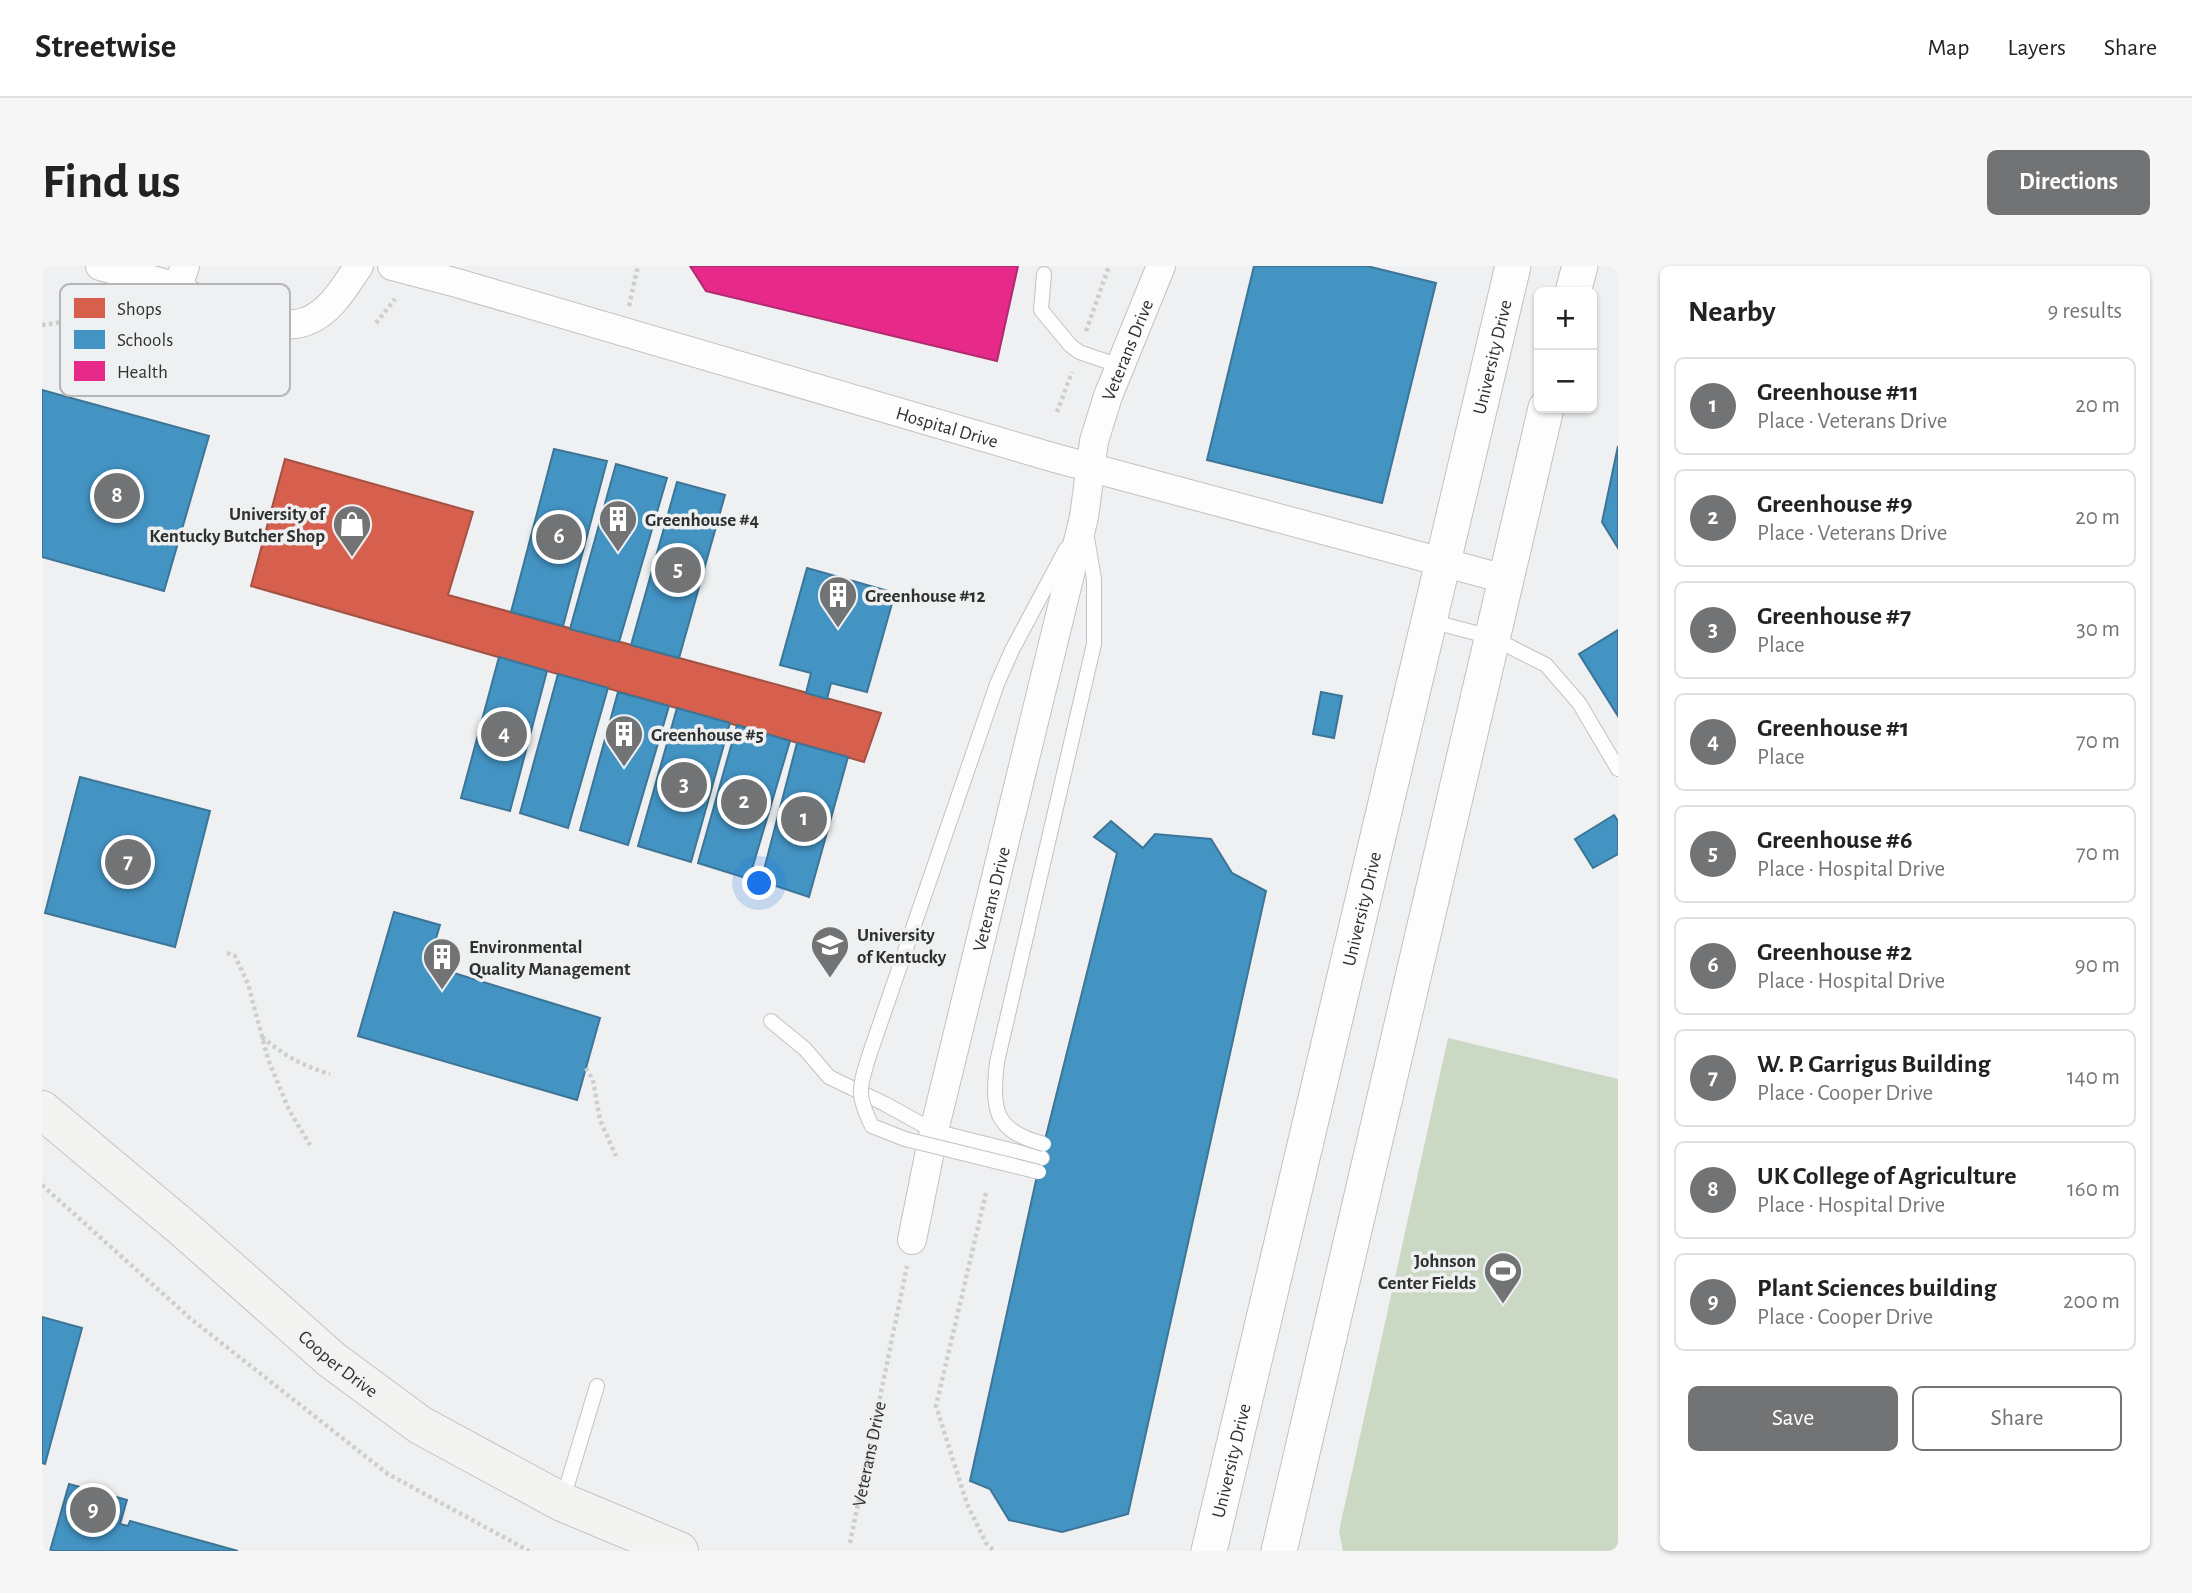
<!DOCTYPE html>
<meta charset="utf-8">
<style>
body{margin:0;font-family:"Alegreya Sans",sans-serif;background:#f6f6f6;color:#222}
.controls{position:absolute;right:21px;top:21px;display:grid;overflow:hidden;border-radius:10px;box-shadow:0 2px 5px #0004}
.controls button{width:63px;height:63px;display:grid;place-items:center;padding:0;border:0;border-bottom:2px solid #e0e0e0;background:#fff;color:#222;font:35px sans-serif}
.you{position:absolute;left:718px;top:618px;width:24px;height:24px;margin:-18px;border:5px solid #fff;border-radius:50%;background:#1a73e8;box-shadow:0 0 0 10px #1a73e833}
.badge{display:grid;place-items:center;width:46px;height:46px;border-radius:50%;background:#727374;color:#fff;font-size:23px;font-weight:700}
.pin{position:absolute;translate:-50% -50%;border:4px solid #fff;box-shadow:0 2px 7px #0006}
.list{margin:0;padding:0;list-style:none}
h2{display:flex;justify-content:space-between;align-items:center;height:91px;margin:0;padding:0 28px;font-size:30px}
h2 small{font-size:23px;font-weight:400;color:#767676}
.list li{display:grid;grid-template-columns:46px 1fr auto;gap:21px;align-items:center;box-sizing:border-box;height:98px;margin:0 14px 14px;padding:0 14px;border:2px solid #e0e0e0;border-radius:10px}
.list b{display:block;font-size:26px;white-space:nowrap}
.list p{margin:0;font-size:23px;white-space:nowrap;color:#767676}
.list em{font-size:23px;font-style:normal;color:#767676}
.actions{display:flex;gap:14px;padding:21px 28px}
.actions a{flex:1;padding:16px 0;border:2px solid #727374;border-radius:10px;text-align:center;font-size:24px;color:#727374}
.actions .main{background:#727374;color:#fff}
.map{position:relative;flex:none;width:1576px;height:1285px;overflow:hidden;border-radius:10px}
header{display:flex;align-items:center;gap:42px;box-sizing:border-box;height:98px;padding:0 35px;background:#fff;border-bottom:2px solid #e0e0e0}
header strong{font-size:33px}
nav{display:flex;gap:38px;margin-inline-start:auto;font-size:24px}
.intro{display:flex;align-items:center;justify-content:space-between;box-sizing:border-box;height:168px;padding:0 42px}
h1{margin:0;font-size:49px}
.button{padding:18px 32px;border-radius:10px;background:#727374;color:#fff;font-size:24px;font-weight:700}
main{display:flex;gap:42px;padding:0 42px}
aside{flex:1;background:#fff;border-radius:10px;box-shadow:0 2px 5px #0004}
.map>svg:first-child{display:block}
</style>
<header>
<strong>Streetwise</strong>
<nav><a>Map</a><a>Layers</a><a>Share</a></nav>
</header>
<div class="intro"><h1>Find us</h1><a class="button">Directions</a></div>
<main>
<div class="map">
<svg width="1576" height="1285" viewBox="0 0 1576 1285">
<rect width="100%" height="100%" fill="#eff0f1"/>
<path fill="#cbd8c4" d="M1406,772L1576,813V1285H1301L1297,1265Z"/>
<path fill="#d6604d" stroke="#a45244" stroke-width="2" d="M243,193L431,246L406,329L839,447L822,496L209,320Z"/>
<g fill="#4393c3" stroke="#3d7597" stroke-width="2">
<path d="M1212,0H1325L1394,17L1340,237L1165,194Z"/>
<path d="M0,124L167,170L122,325L0,291Z"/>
<path d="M1576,180V282L1560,256Z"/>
<path d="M512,183L565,195L521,360L469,346Z"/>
<path d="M574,198L625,212L577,376L528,363Z"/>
<path d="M635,216L683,229L637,392L589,379Z"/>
<path d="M765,302L853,327L825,426L789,417L785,433L764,427L769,407L738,399Z"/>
<path d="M1576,364V450L1537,388Z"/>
<path d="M457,391L505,405L468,545L419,532Z"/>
<path d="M516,408L566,422L526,562L478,547Z"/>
<path d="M576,426L627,440L586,579L538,564Z"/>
<path d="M1279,426L1300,430L1292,472L1271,468Z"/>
<path d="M635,442L688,457L649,596L596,580Z"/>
<path d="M695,459L748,475L707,613L656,597Z"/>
<path d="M755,477L806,491L767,631L719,615Z"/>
<path d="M38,511L168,545L133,681L3,647Z"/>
<path d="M1572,549L1576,555V588L1551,602L1533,573Z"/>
<path d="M1069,555L1101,582L1113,568L1169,573L1190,607L1224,625L1086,1248L1020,1266L967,1254L948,1223L928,1215L1002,878L1075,587L1052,571Z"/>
<path d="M352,646L398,659L386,699L558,752L535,834L316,770Z"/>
<path d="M0,1051L40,1062L3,1198L0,1197Z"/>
<path d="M27,1218L85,1234L78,1258L86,1260L88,1255L196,1285H8Z"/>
</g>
<path fill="#e7298a" stroke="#b02b6f" stroke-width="2" d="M648,0H976L955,95L664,25Z"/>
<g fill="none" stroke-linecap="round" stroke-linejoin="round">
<g stroke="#c1c2c3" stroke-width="16">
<g id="service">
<path d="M1002,8L999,44L1028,79L1037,86L1078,100"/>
<path d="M1045,272L1052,313V378"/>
<path d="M1388,355L1449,371L1504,399L1537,437L1576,503"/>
<path d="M955,418L970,384L1024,283"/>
<path d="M729,755L763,783L787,811L843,838L892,865L1000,892"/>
<path d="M520,1236L555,1120"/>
</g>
</g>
<g stroke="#c1c2c3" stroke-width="30">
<g id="minor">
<path d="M58,0L136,21"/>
<path d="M143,0L136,21C162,41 234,68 265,55C289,46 303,20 317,0"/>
<path id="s2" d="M350,0L415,17L1013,192L1463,313"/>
<path id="s3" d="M870,974L892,865L1042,251L1052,175L1066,130L1119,0"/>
</g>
</g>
<g stroke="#c1c2c3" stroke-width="37">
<g id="tertiary">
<path d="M1531,26L1538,0"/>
<path id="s4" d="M1167,1285L1471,0"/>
<path d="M1237,1285L1504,142"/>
</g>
</g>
<g stroke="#c1c2c3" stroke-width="40">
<g id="secondary">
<path id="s5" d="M0,844L141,962L290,1094L378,1159L520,1236L637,1285"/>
</g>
</g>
<g stroke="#cdcece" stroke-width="4.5" stroke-dasharray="3.5 3.5" stroke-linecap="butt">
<path d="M587,40L596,0"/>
<path d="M334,57L353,33"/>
<path d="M0,59L59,50L84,57L90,39"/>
<path d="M1044,65L1067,0"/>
<path d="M1015,146L1030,106"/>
<path d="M185,687L193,690L206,718L226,793L247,844L268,879"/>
<path d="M220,771C241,789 261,800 288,808"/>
<path d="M544,802L551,814L558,854L574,890"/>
<path d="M0,919L149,1053L346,1208L487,1285"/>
<path d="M944,927L894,1140L925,1238L944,1277L952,1285"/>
<path id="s1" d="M808,1277L865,1000"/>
<path d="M0,1283L6,1285"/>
</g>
<use href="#service" stroke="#fdfdfd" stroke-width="14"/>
<use href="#minor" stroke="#fdfdfd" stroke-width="28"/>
<use href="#tertiary" stroke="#fdfdfd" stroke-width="35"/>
<use href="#secondary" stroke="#f3f3f1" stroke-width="38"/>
<g stroke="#c1c2c3" stroke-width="16" stroke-linecap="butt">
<g id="service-bridge">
<path d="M955,418L828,787C817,822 814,828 830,860L863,873L997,906"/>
<path d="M1002,878C951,865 950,843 955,796L1052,378"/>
</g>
</g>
<use href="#service-bridge" stroke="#fdfdfd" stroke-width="14"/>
</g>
<defs>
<g id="building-pin" transform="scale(2.0125)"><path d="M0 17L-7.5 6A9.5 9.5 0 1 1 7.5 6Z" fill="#727374" stroke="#eef0f2"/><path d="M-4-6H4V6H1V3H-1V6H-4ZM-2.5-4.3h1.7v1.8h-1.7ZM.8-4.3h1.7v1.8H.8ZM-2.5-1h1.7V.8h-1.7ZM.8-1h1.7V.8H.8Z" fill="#fff"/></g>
<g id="shop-pin" transform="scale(2.0125)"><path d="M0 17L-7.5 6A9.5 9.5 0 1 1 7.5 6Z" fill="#727374" stroke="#eef0f2"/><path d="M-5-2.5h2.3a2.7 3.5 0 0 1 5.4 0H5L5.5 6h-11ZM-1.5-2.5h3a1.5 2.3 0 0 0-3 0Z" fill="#fff"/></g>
<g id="university-pin" transform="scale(2.0125)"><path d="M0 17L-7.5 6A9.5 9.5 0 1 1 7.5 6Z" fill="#727374" stroke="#eef0f2"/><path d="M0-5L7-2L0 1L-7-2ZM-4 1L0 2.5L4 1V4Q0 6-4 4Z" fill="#fff"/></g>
<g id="stadium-pin" transform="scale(2.0125)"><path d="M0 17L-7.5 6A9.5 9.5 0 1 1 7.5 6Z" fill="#727374" stroke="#eef0f2"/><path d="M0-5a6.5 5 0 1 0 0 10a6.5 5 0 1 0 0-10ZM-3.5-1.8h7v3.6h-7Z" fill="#fff"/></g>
</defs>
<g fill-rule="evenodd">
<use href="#building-pin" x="576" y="253"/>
<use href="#shop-pin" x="310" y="258"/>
<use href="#building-pin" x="796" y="329"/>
<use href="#building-pin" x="582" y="468"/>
<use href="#university-pin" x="788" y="679"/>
<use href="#building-pin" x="400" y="691"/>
<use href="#stadium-pin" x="1461" y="1005"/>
</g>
<g text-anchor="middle" stroke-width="7" stroke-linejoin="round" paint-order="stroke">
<g font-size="19" fill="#2f3030" stroke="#eef0f2">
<text dy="7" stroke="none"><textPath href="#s3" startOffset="917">Veterans Drive</textPath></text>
<text dy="7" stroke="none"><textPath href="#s4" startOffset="1227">University Drive</textPath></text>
<text dy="7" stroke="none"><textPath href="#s2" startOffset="578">Hospital Drive</textPath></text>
<text dy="7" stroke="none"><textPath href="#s3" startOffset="350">Veterans Drive</textPath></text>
<text dy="7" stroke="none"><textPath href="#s4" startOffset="660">University Drive</textPath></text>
<text dy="7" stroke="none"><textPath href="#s5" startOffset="390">Cooper Drive</textPath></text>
<text dy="7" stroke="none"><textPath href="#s1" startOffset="91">Veterans Drive</textPath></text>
<text dy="7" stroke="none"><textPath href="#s4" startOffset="93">University Drive</textPath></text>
</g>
<g font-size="19" font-weight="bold" fill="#2f3030" stroke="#eef0f2" text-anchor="start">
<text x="283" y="254" text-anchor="end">University of<tspan x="283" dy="22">Kentucky Butcher Shop</tspan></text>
<text x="603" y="260">Greenhouse #4</text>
<text x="823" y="336">Greenhouse #12</text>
<text x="609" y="475">Greenhouse #5</text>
<text x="815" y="675">University<tspan x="815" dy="22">of Kentucky</tspan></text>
<text x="427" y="687">Environmental<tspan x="427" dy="22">Quality Management</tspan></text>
<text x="1434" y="1001" text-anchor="end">Johnson<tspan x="1434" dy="22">Center Fields</tspan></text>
</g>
</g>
<rect x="18" y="18" width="230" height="112" rx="10" fill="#eef0f2" stroke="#b5b6b8" stroke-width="2"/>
<rect x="32" y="32" width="31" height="20" fill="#d6604d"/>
<rect x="32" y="64" width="31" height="19" fill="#4393c3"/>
<rect x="32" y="95" width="31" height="20" fill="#e7298a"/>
<g font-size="19" fill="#2f3030">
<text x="75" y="49">Shops</text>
<text x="75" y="80">Schools</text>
<text x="75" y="112">Health</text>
</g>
</svg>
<div class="controls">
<button>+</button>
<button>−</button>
</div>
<div class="you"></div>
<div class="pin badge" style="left:762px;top:553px">1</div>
<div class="pin badge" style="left:702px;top:536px">2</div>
<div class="pin badge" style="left:642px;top:519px">3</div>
<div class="pin badge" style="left:462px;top:468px">4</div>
<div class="pin badge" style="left:636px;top:304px">5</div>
<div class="pin badge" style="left:517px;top:271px">6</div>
<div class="pin badge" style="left:86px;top:596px">7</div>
<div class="pin badge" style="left:75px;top:230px">8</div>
<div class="pin badge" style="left:51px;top:1244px">9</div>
</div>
<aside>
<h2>Nearby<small>9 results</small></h2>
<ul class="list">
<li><span class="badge">1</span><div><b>Greenhouse #11</b><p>Place · Veterans Drive</p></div><em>20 m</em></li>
<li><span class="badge">2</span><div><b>Greenhouse #9</b><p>Place · Veterans Drive</p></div><em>20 m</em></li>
<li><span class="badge">3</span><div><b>Greenhouse #7</b><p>Place</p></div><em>30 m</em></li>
<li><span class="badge">4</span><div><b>Greenhouse #1</b><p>Place</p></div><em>70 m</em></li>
<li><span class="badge">5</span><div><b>Greenhouse #6</b><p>Place · Hospital Drive</p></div><em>70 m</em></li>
<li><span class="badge">6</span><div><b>Greenhouse #2</b><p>Place · Hospital Drive</p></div><em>90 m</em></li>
<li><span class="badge">7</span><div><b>W. P. Garrigus Building</b><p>Place · Cooper Drive</p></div><em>140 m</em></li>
<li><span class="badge">8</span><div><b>UK College of Agriculture</b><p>Place · Hospital Drive</p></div><em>160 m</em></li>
<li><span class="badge">9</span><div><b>Plant Sciences building</b><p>Place · Cooper Drive</p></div><em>200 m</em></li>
</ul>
<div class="actions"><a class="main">Save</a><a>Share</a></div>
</aside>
</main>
